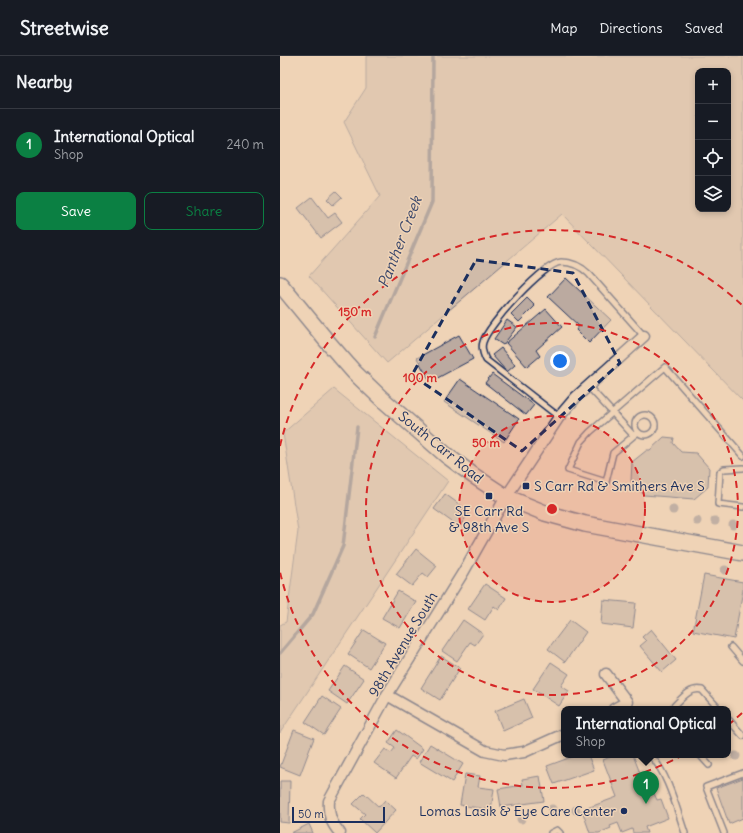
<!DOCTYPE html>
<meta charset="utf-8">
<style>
body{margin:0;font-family:Delius,sans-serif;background:#242831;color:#f1f3f6}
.controls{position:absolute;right:12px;top:12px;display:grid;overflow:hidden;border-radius:8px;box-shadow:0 2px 6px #0003}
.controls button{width:36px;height:36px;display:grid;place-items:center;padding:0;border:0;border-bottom:1px solid #363941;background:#171b24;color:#f1f3f6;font:20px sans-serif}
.scale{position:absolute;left:12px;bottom:10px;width:93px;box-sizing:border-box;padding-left:4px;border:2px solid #1b2f5e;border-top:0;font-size:11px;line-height:14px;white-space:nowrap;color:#1b2f5e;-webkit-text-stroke:3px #efd3b6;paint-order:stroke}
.you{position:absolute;left:280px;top:305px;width:14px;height:14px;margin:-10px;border:3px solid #fff;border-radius:50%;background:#1a73e8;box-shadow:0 0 0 6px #1a73e833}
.badge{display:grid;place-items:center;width:26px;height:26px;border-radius:50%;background:#0b8043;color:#fff;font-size:13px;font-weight:700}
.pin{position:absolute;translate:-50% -33px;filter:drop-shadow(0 1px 2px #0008)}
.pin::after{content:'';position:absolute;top:21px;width:14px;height:12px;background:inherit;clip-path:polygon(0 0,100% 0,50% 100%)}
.popup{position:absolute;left:281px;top:650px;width:170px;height:52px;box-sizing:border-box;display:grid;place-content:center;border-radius:8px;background:#171b24;filter:drop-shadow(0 1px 3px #0005);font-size:13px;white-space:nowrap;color:#9ea1a6}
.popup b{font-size:15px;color:#f1f3f6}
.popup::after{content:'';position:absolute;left:50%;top:100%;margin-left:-8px;border:8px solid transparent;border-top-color:#171b24}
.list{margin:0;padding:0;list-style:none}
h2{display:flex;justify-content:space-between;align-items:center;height:52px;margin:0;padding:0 16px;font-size:17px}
h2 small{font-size:13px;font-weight:400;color:#9ea1a6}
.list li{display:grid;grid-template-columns:26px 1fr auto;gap:12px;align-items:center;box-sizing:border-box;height:72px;padding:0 16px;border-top:1px solid #363941}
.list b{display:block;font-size:15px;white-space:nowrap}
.list p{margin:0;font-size:13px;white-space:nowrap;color:#9ea1a6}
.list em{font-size:13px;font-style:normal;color:#9ea1a6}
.actions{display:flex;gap:8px;padding:12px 16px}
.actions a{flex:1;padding:9px 0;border:1px solid #0b8043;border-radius:8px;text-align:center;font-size:14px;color:#0b8043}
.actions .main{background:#0b8043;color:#fff}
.icon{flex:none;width:22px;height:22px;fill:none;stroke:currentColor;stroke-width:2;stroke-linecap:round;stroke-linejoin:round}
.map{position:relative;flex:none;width:463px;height:777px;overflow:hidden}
header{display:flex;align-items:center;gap:24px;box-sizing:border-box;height:56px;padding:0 20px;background:#171b24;border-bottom:1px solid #363941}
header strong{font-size:19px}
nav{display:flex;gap:22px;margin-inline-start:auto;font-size:14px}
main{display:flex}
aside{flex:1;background:#171b24}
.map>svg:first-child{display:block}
</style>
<header>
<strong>Streetwise</strong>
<nav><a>Map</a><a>Directions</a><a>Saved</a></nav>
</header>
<main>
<aside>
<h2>Nearby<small></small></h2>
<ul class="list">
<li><span class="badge">1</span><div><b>International Optical</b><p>Shop</p></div><em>240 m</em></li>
</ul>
<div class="actions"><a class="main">Save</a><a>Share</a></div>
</aside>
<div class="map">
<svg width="463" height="777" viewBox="0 0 463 777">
<rect width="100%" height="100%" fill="#efd3b6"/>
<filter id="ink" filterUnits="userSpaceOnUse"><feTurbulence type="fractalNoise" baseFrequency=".025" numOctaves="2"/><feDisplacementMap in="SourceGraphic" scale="8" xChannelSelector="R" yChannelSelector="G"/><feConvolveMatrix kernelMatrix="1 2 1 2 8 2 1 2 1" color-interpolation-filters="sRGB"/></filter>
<g filter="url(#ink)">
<g fill="#d0bba9" stroke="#767584" fill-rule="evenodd">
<path d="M86,0H463V345L282,158L107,307L29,220L100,140L64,66L86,32ZM418,15H448V153H418Z"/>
<path d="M54,333L168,425L0,677V569L6,566L18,475L3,377Z"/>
</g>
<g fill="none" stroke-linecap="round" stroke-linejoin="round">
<g stroke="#6e7081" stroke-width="3.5">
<path d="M95,281L152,146L153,0"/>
<path d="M0,597L33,558L63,490L77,371"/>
</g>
</g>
<g fill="#bbaaa0" stroke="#1b2f5e">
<path d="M56,135L62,141L53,149L47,143Z"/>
<path d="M32,141L48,162L55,157L62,166L41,182L18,152Z"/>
<path d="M286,222L331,264L309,287L296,274L299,270L268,241Z"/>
<path d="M247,242L255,250L239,266L231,258Z"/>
<path d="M266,253L282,271L256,294L260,300L247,311L226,287Z"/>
<path d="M227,264L237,271L223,289L214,283Z"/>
<path d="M179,279L193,303L150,326L137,302Z"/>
<path d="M221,292L235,309L227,316L212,299Z"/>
<path d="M212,318L254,349L246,359L205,327Z"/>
<path d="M180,323L239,363L224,386L164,346Z"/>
<path d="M384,381L394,382L393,387L401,396L416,397L429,412L428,431L414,443L364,439L351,425L352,406L367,394H370Z"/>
<path d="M165,438L190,456L179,471L154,453Z"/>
<path d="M136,493L157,510L148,521L143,517L132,530L116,518Z"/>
<path d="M424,519L463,526V534L454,583L413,575Z"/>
<path d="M205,528L226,542L219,554L214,550L205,564L188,553Z"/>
<path d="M118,535L136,546L120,572L102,562Z"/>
<path d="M323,544L356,547L353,572L321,568Z"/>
<path d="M183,564L203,578L195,589L190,586L177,605L162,595Z"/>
<path d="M290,564L306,576L285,606L268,593Z"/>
<path d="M371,573L396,604L382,616L360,590L366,585L362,581Z"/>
<path d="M84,574L105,587L89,612L68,598Z"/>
<path d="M161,600L180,612L160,644L141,632Z"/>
<path d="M271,606L289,618L281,630L289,635L279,650L253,633Z"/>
<path d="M65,610L84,623L67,648L48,635Z"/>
<path d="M42,640L61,653L44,679L25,666Z"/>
<path d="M244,643L252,662L223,675L215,655Z"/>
<path d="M14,674L34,682L20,719L0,711Z"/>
<path d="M117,674L143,693L136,703L131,700L116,722L94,707L105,693L111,697L115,692L108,687Z"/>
<path d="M150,688L183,708L172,726L139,706Z"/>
<path d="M297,699H308L314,714L274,728L267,710Z"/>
<path d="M335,699H353L367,735L372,733L377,744L381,743L388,762L365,771L367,777H353L352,773L342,777L338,767L330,770L331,772L319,777H310L302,754L337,741L323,704Z"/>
<path d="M185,718L200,720L198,731L214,733L211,754L180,749Z"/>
<path d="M260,720L264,745L221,751L218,733L243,729L242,723Z"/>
<path d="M463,722V762L449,768L436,732Z"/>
<path d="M0,725H10L9,767L0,766Z"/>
<path d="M84,737L99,751L105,744L116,754L95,777L80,763L85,758L73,748Z"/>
<path d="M29,768L33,777H11Z"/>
</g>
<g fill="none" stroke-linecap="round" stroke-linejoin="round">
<g stroke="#1b2f5e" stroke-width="8">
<g id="service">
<path d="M308,330L353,379"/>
<circle cx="365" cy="369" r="10"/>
<path d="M279,361L206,304C203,298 201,292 203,286C208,269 264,207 281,206C292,206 302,211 309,218L364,280"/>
<path d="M358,376L333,397L326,426L288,414L301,386L310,376L385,311L463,400"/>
<path d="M463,412L444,413L440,416L438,448L463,451"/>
<path d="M451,591L463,605"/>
<path d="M392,653L394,650C402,642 410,631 422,634L439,653"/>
<path d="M448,663L463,680"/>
<path d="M370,699C387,715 397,754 405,777"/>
<path d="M420,699L429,709"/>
<path d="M271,777L277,774L280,777"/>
<path d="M444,777L426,731L463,717"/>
</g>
</g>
<g stroke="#1b2f5e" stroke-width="13">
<g id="minor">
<path d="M326,618L347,646L334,653"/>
<path d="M107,639L205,695L224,699L244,696L284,678"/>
<path d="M60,777C51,767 48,758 49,745L107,639L184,515L226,441L279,361L296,341L364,280"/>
</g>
</g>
<g stroke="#1b2f5e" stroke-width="18">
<path id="secondary" d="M0,228L46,284L74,316L101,342L166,399L194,420L226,441L265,457L305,468L463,497"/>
</g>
<use href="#service" stroke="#efd3b6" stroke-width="5"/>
<use href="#minor" stroke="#efd3b6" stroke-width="10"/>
<use href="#secondary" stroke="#efd3b6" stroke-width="15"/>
</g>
<g fill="#89848c">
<circle cx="393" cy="454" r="4.5"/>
<circle cx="417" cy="465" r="4.5"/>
<circle cx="435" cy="465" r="4.5"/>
<circle cx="453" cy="469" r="4.5"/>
<circle cx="445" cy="514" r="4.5"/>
<circle cx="456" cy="700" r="4.5"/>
<circle cx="272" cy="753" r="4.5"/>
<circle cx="296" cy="754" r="4.5"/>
<circle cx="241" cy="763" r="4.5"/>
</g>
</g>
<path d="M0 0H463V777H0ZM196,204L293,217L340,307L242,395L132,319Z" fill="#efd3b6" fill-opacity=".55" fill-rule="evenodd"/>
<path fill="none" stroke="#1b2f5e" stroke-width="3" stroke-dasharray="8 5" stroke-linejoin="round" d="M196,204L293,217L340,307L242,395L132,319Z"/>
<circle cx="272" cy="453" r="93" fill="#d62828" fill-opacity=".12"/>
<g fill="none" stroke="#d62828" stroke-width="2" stroke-dasharray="7 5">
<circle cx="272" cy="453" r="93"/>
<circle cx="272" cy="453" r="186"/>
<path d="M462 657A279 279 0 0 1 0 516M0 390A279 279 0 0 1 462 249"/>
</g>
<g fill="#1b2f5e" stroke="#efd3b6" stroke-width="1.5">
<rect x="242" y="426" width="8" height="8" rx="2"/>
<rect x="205" y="436" width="8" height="8" rx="2"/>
<circle cx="344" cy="755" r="4"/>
</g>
<g text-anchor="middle" stroke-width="3" stroke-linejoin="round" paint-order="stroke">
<g font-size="14" fill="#1b2f5e" stroke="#efd3b6">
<text transform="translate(161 391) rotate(39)" y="5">South Carr Road</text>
<text transform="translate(123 588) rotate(-59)" y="5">98th Avenue South</text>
</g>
<g font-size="14" fill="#1b2f5e" stroke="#efd3b6" text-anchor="start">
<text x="254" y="435">S Carr Rd &amp; Smithers Ave S</text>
<text x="209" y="460" text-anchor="middle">SE Carr Rd<tspan x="209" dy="16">&amp; 98th Ave S</tspan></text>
<text x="336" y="760" text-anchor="end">Lomas Lasik &amp; Eye Care Center</text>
</g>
<g font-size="15" font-style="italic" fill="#37456a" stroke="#efd3b6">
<text transform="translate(120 186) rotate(-69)" y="5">Panther Creek</text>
</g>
</g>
<circle cx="272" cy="453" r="6" fill="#d62828" stroke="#efd3b6" stroke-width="2"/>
<g font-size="12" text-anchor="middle" font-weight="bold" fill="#d62828" stroke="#efd3b6" stroke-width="3" stroke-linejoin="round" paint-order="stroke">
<text x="75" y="260">150 m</text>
<text x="140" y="326">100 m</text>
<text x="206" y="391">50 m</text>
</g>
</svg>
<div class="controls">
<button>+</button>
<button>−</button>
<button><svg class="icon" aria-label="locate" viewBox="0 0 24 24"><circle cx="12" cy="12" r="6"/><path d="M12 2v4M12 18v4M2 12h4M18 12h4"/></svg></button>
<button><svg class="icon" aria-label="layers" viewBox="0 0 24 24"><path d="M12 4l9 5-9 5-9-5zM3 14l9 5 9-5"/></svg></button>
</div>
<div class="scale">50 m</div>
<div class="you"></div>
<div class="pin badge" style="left:366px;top:748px">1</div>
<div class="popup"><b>International Optical</b>Shop</div>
</div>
</main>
